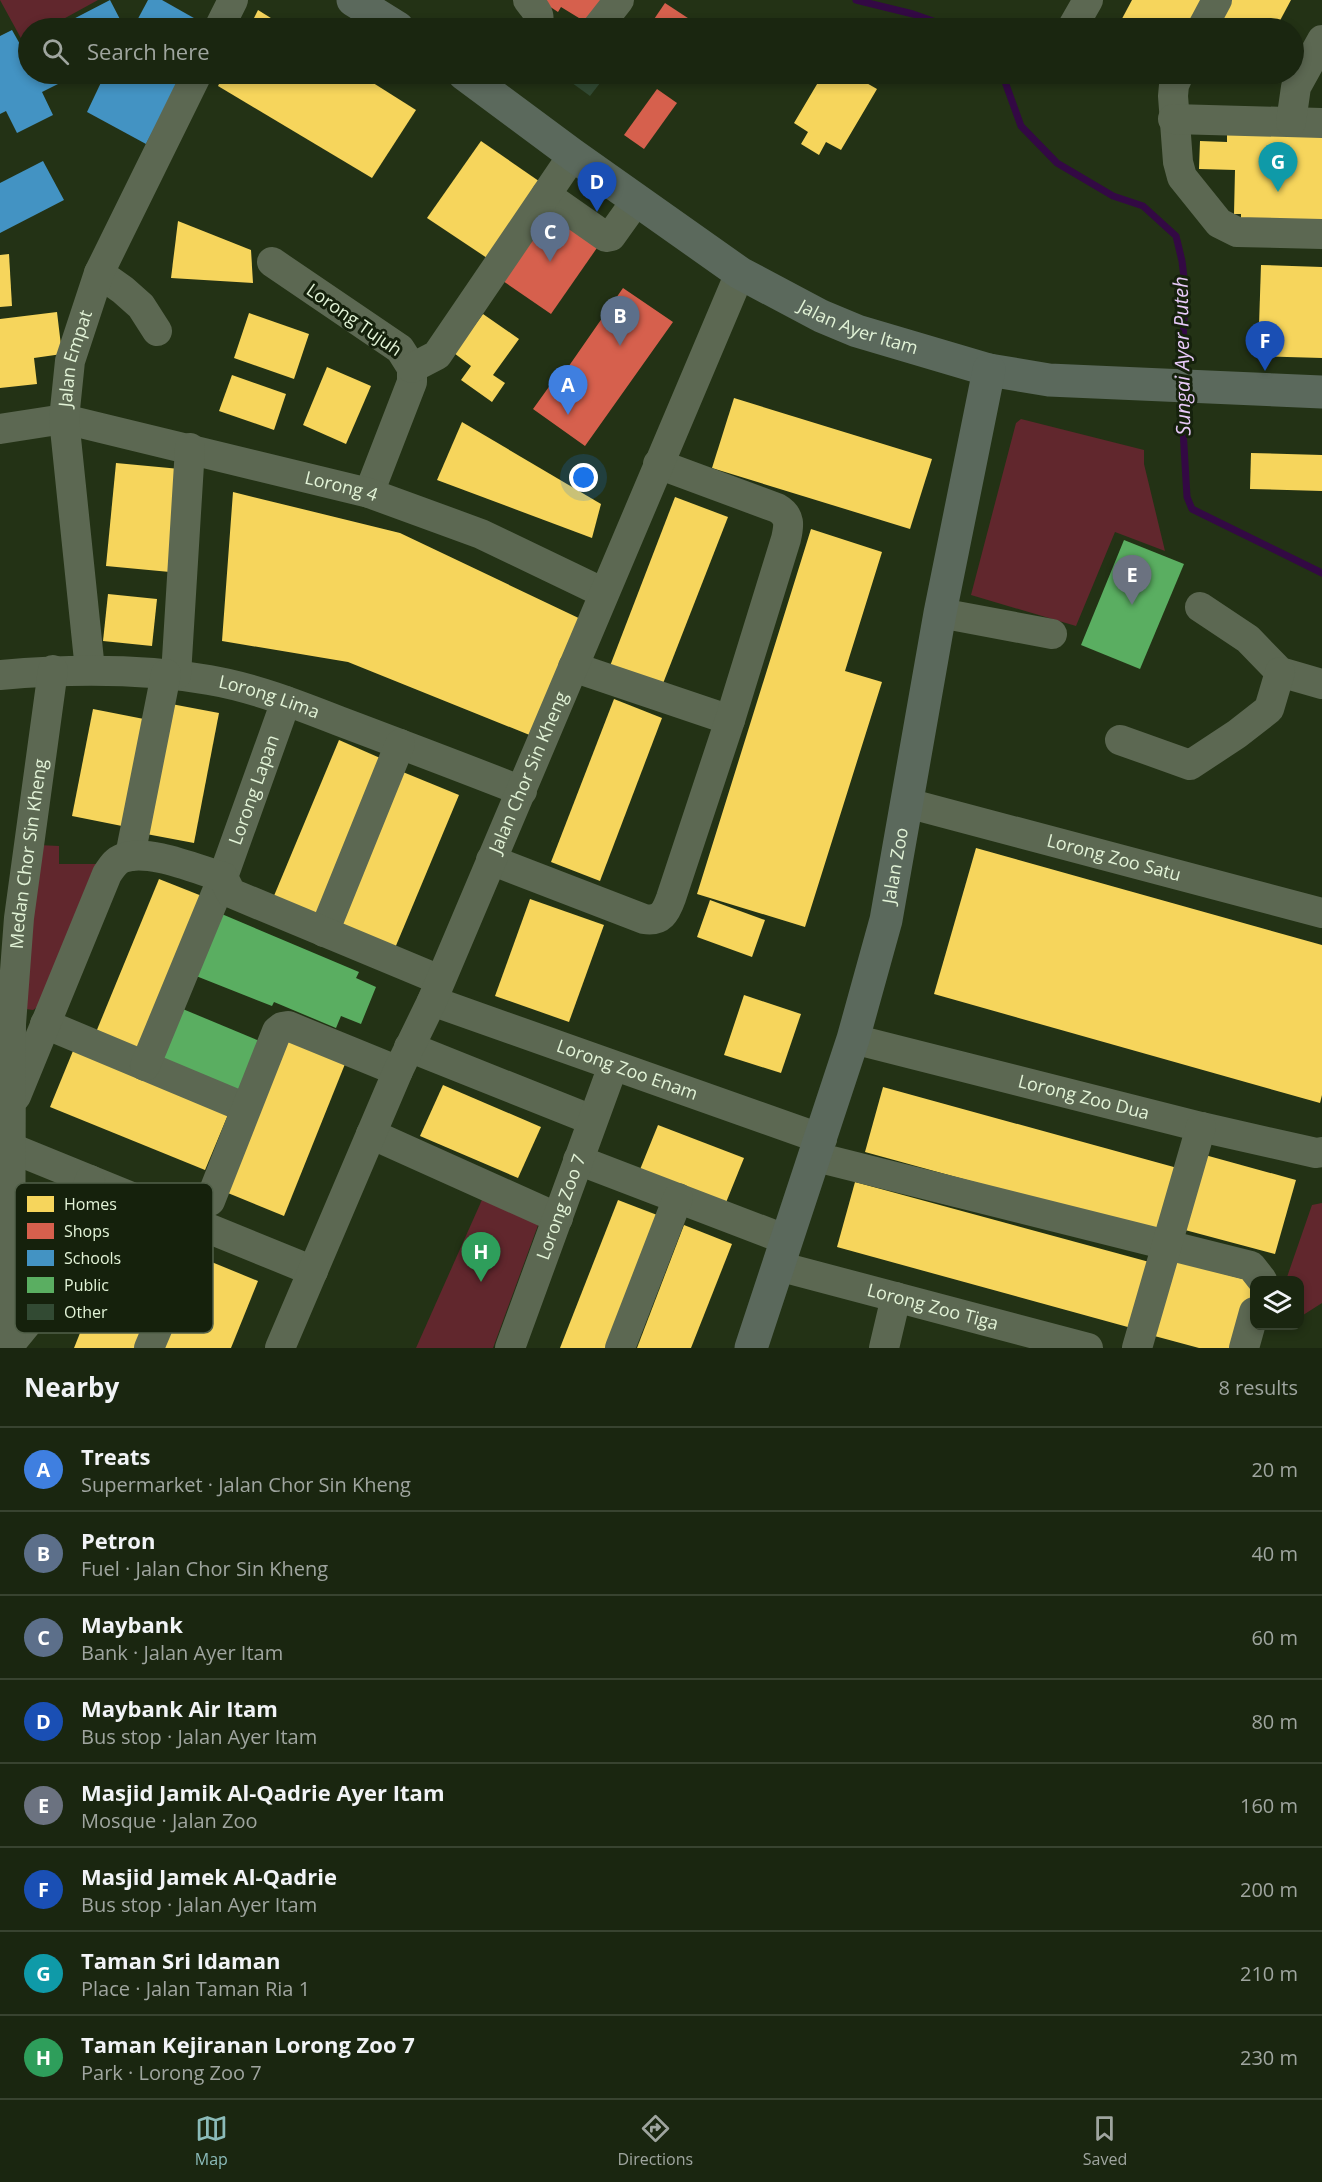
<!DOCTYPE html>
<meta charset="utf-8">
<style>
body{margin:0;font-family:"Open Sans",sans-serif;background:#27321e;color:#f1f3f6}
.controls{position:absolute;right:18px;bottom:18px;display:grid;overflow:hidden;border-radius:12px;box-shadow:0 3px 9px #0003}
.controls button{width:54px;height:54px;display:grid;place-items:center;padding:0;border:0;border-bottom:2px solid #384330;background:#1a2610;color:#f1f3f6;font:30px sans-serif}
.you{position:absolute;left:584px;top:478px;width:21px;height:21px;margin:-15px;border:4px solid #fff;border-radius:50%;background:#1a73e8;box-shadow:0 0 0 9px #1a73e833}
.badge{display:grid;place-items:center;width:39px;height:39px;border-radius:50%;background:#8bbbb9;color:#fff;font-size:20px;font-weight:700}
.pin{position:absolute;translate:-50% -50px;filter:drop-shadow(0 2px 3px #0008)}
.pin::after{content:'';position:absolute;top:32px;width:21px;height:18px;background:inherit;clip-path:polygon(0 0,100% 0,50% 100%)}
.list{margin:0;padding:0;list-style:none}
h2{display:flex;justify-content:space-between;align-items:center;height:78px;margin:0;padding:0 24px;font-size:26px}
h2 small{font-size:20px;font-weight:400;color:#9fa59f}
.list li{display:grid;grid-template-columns:39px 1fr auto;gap:18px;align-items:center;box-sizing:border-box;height:84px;padding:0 24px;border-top:2px solid #384330}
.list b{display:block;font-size:22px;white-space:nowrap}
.list p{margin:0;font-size:20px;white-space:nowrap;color:#9fa59f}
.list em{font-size:20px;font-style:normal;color:#9fa59f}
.icon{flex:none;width:33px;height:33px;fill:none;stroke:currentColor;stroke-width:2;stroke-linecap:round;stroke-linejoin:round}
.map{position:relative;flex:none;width:1322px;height:1348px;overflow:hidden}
.search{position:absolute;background:#1a2610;box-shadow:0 3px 9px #0003;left:18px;right:18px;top:18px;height:66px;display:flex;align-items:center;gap:15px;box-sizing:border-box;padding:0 21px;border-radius:33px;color:#9fa59f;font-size:22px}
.sheet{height:750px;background:#1a2610}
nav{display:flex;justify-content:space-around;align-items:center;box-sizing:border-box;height:84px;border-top:2px solid #384330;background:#1a2610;font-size:16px;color:#9fa59f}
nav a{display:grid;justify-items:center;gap:3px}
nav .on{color:#8bbbb9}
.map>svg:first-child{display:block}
</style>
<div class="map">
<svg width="1322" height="1348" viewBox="0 0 1322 1348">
<rect width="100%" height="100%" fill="#233215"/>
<g fill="#61272d">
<path d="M0,0H98L47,28H28V39L23,42Z"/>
<path d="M1021,419L1144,450V464L1165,551L1115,532L1076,626L971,595L1016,423Z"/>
<path d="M38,845L59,846V864H104L40,1005L33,1010L26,1009Z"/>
<path d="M485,1193L541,1217L493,1348H416Z"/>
<path d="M1322,1203V1303L1300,1317V1280H1286L1312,1205Z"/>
</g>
<g fill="#f6d55c">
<path d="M1132,0H1205L1189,28H1117Z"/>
<path d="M1222,0H1291L1276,28H1206Z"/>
<path d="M258,10L287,28H249Z"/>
<path d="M224,74H359L416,110L372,178L218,86Z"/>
<path d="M823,74H851L877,89L841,150L826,142L819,155L801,144L808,132L794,123Z"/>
<path d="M1141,74H1165L1161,80H1153Z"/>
<path d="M1227,134L1322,137V224L1241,221V214H1234L1235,170L1199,169L1200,141L1227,142Z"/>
<path d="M481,141L546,186L493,262L427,218Z"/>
<path d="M178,221L251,250L253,283L171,278Z"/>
<path d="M9,254L12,306L0,307V255Z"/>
<path d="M1261,265L1322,267V358L1258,356Z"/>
<path d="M57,312L62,354L34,358L37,384L0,388V319Z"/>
<path d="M249,313L309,334L294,379L234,358Z"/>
<path d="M483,314L519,339L493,375L505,383L492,402L461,380L471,366L454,353Z"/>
<path d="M327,367L371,386L346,444L303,425Z"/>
<path d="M232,375L286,394L274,430L219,411Z"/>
<path d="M734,398L932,459L910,529L712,468Z"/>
<path d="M462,422L601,504L592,538L437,480Z"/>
<path d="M1251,453L1322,455V491L1250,489Z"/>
<path d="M116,463L180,469L170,572L106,566Z"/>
<path d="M233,492L400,533L587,622L537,738L348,662L222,641Z"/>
<path d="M675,497L728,517L662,686L610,666Z"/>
<path d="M811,529L882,552L845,671L882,682L805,927L697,894Z"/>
<path d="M108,594L157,599L152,646L103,641Z"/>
<path d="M614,699L662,718L600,881L551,862Z"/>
<path d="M166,703L219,713L194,843L141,833Z"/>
<path d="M93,709L149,720L127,827L72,816Z"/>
<path d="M339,740L387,761L319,923L271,903Z"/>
<path d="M398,770L459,795L395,948L334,923Z"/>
<path d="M976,848L1322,945V1095L1320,1103L934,994Z"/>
<path d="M159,879L207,898L141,1057L94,1037Z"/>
<path d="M530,899L604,925L569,1022L495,996Z"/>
<path d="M710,900L765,920L752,957L697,937Z"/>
<path d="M744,995L801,1014L781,1073L724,1055Z"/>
<path d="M286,1034L347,1059L284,1216L223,1191Z"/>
<path d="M75,1046L230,1110L205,1170L50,1107Z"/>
<path d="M443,1085L541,1127L518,1178L420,1136Z"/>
<path d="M883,1087L1181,1169L1163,1234L865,1152Z"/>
<path d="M658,1125L744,1158L725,1205L639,1172Z"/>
<path d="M1205,1155L1296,1180L1275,1254L1185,1230Z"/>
<path d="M855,1182L1153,1263L1135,1329L837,1247Z"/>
<path d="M618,1200L665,1218L614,1348H560Z"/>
<path d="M684,1225L732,1244L691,1348H637Z"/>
<path d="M123,1226L182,1249L142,1348H74Z"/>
<path d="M197,1256L258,1281L231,1348H160Z"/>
<path d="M1168,1259L1254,1282V1299L1241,1348H1199L1147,1334Z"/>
</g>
<g fill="#d6604d">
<path d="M540,0H609L592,26L561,7L558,12Z"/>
<path d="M665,3L697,24L694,28H648Z"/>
<path d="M657,89L677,103L644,149L624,135Z"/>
<path d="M549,210L599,245L551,314L500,279Z"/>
<path d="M623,288L673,322L585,446L533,409L551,384L555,386Z"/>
</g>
<g fill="#4393c3">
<path d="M110,0L123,25L131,28H56Z"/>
<path d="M148,0H162L208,26L207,28H133Z"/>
<path d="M12,30L21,46L28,43V74H78L42,92L53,115L17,133L6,111L0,114V36Z"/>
<path d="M105,74H183L146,144L87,112Z"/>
<path d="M43,161L64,200L0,233V183Z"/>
</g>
<g fill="#5aae61">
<path d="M1124,540L1184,564L1140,669L1081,645Z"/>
<path d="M217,912L359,972L356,978L376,987L361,1024L341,1016L336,1028L274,1002L272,1006L191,974Z"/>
<path d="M178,1007L262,1042L240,1096L155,1062Z"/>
</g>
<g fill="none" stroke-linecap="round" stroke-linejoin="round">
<g stroke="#330944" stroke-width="7">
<path d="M856,0L913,14L953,28"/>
<path d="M1000,74L1004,79L1021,126L1057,163L1113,196L1143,206L1176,236L1182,261L1185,286L1182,378"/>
<path d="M1181,395L1187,497L1192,509L1322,573"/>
</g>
</g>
<g fill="#324a33">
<path d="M614,15L633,28H605Z"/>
<path d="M572,74H607L590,96L568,80Z"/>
</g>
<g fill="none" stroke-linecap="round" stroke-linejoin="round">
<g stroke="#5c6852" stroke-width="30">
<path d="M528,0C536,11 543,15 535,28"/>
<path d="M219,28L233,0"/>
<path d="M597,28L619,0"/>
<path d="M1072,28L1088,0"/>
<path d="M1202,28L1217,0"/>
<path d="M1179,74L1174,85L1173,96L1178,162L1182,177L1219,223L1237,232L1322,234"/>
<path d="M1173,119L1322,123"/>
<path d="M1291,122L1296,87L1322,40"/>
<path d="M546,195L606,237L611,236L636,201"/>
<path d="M272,262L400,349L412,368V382L369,493"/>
<path d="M99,273L123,290L141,306L157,331"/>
<path d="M412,368L437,355L573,155"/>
<path id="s1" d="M0,429L64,419L369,493L481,534L604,593"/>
<path d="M1200,607L1248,639L1280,672L1322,684"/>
<path d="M940,613L1052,634"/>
<path d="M573,667L730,720"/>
<path id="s2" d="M90,670L64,419L70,361L99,273L197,74"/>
<path id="s3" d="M0,675C70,669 139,668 209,680C252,687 298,705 339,721C400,744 461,767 522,791"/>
<path d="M176,675L190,448"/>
<path d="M1120,740L1190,765L1237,734L1269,709L1280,672"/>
<path id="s4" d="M907,803L1322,913"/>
<path d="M130,856L166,674"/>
<path d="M491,860L644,919C661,922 666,912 671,898L730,720L786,539C789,526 791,516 777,508L658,464"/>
<path d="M324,932L400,744"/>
<path id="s5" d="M432,1001L822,1139"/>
<path d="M45,1024L246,1108"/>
<path id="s6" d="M853,1039L1201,1127L1316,1153L1322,1152"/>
<path d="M409,1047L592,1120"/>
<path id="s7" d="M145,1066L223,877L286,701"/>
<path d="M16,1096L107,874C112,867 115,861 123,858C148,848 198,870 223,877L231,893L440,980"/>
<path d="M371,1134L558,1218"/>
<path d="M11,1148L313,1271"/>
<path d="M816,1157L1251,1266L1262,1280"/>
<path d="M578,1160L787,1240"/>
<path d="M210,1201L277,1031L282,1027L288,1026L398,1071"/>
<path id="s8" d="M778,1266L1088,1348"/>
<path d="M5,1344L11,1343L38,1310L46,1297L90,1180"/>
<path id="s9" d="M10,1348L11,1024L19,918L53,670"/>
<path d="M149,1348L201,1225"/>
<path id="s10" d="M280,1348L398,1071L432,1001L740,273"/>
<path id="s11" d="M510,1348L613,1066"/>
<path d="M620,1348L678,1198"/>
<path d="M884,1348L896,1297"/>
<path d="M1137,1348L1201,1127"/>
<path d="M1244,1348L1254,1312"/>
</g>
<g stroke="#5b695c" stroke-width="33">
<path d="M353,0L398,28"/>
<path id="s12" d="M464,74L573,155L740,273L821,316L857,331L989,370L1049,380L1322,392"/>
<path id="s13" d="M751,1348L853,1039L886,920L940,613L989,370"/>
</g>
</g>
<g text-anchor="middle" stroke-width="6" stroke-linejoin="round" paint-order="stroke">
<g font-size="18" fill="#e2f3d7" stroke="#15210c">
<text transform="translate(354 320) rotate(35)" y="6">Lorong Tujuh</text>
<text dy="6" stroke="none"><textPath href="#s12" startOffset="471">Jalan Ayer Itam</textPath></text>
<text dy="6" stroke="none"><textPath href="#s2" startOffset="314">Jalan Empat</textPath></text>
<text dy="6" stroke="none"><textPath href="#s1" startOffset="350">Lorong 4</textPath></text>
<text dy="6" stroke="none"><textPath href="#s3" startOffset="272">Lorong Lima</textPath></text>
<text dy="6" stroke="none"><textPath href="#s10" startOffset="627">Jalan Chor Sin Kheng</textPath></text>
<text dy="6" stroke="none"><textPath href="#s7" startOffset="297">Lorong Lapan</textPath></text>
<text dy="6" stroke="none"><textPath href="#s9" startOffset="495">Medan Chor Sin Kheng</textPath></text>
<text dy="6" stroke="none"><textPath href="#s4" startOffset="214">Lorong Zoo Satu</textPath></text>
<text dy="6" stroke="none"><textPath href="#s13" startOffset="504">Jalan Zoo</textPath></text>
<text dy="6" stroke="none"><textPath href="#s5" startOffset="207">Lorong Zoo Enam</textPath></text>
<text dy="6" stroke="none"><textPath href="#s6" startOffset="238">Lorong Zoo Dua</textPath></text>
<text dy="6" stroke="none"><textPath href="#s11" startOffset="150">Lorong Zoo 7</textPath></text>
<text dy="6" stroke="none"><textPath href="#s8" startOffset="160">Lorong Zoo Tiga</textPath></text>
</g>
<g font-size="20" font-style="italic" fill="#e8caf9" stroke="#15210c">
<text transform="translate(1182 356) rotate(-91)" y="7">Sungai Ayer Puteh</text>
</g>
</g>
<rect x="15" y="1183" width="198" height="150" rx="9" fill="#15210c" stroke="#526049" stroke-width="1.5"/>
<rect x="27" y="1196" width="27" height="16" fill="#f6d55c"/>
<rect x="27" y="1223" width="27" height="16" fill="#d6604d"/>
<rect x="27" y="1250" width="27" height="16" fill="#4393c3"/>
<rect x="27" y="1277" width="27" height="16" fill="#5aae61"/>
<rect x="27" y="1304" width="27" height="16" fill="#324a33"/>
<g font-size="16" fill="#e2f3d7">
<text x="64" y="1210">Homes</text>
<text x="64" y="1237">Shops</text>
<text x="64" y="1264">Schools</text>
<text x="64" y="1291">Public</text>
<text x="64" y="1318">Other</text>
</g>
</svg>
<div class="controls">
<button><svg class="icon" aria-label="layers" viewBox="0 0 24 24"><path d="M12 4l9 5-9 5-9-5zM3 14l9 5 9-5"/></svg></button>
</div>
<div class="you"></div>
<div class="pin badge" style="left:568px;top:415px;background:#3f7fe0">A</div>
<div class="pin badge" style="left:620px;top:346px;background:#5c6f8a">B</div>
<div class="pin badge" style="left:550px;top:262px;background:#5c6f8a">C</div>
<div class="pin badge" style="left:597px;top:212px;background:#1a4fb4">D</div>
<div class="pin badge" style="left:1132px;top:605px;background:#6b7280">E</div>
<div class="pin badge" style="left:1265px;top:371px;background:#1a4fb4">F</div>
<div class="pin badge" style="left:1278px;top:192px;background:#0f9aa8">G</div>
<div class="pin badge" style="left:481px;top:1282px;background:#2e9e5b">H</div>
<div class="search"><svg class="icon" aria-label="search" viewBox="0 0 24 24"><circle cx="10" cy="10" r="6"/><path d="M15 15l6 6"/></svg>Search here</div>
</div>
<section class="sheet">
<h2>Nearby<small>8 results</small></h2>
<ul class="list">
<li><span class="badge" style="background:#3f7fe0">A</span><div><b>Treats</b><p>Supermarket · Jalan Chor Sin Kheng</p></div><em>20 m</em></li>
<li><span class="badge" style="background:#5c6f8a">B</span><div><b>Petron</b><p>Fuel · Jalan Chor Sin Kheng</p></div><em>40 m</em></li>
<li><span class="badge" style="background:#5c6f8a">C</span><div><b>Maybank</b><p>Bank · Jalan Ayer Itam</p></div><em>60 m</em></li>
<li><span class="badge" style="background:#1a4fb4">D</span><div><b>Maybank Air Itam</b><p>Bus stop · Jalan Ayer Itam</p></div><em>80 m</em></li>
<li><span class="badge" style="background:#6b7280">E</span><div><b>Masjid Jamik Al-Qadrie Ayer Itam</b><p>Mosque · Jalan Zoo</p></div><em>160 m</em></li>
<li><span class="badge" style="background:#1a4fb4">F</span><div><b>Masjid Jamek Al-Qadrie</b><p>Bus stop · Jalan Ayer Itam</p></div><em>200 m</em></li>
<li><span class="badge" style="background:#0f9aa8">G</span><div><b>Taman Sri Idaman</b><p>Place · Jalan Taman Ria 1</p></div><em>210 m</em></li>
<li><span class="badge" style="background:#2e9e5b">H</span><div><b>Taman Kejiranan Lorong Zoo 7</b><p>Park · Lorong Zoo 7</p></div><em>230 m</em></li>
</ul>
</section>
<nav>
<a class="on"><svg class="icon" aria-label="map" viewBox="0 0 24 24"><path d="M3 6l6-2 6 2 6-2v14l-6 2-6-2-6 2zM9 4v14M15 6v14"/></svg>Map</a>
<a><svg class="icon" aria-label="directions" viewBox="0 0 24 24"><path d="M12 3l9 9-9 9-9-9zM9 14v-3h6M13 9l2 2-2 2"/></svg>Directions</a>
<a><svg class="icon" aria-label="saved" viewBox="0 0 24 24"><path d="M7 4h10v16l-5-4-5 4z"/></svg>Saved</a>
</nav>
